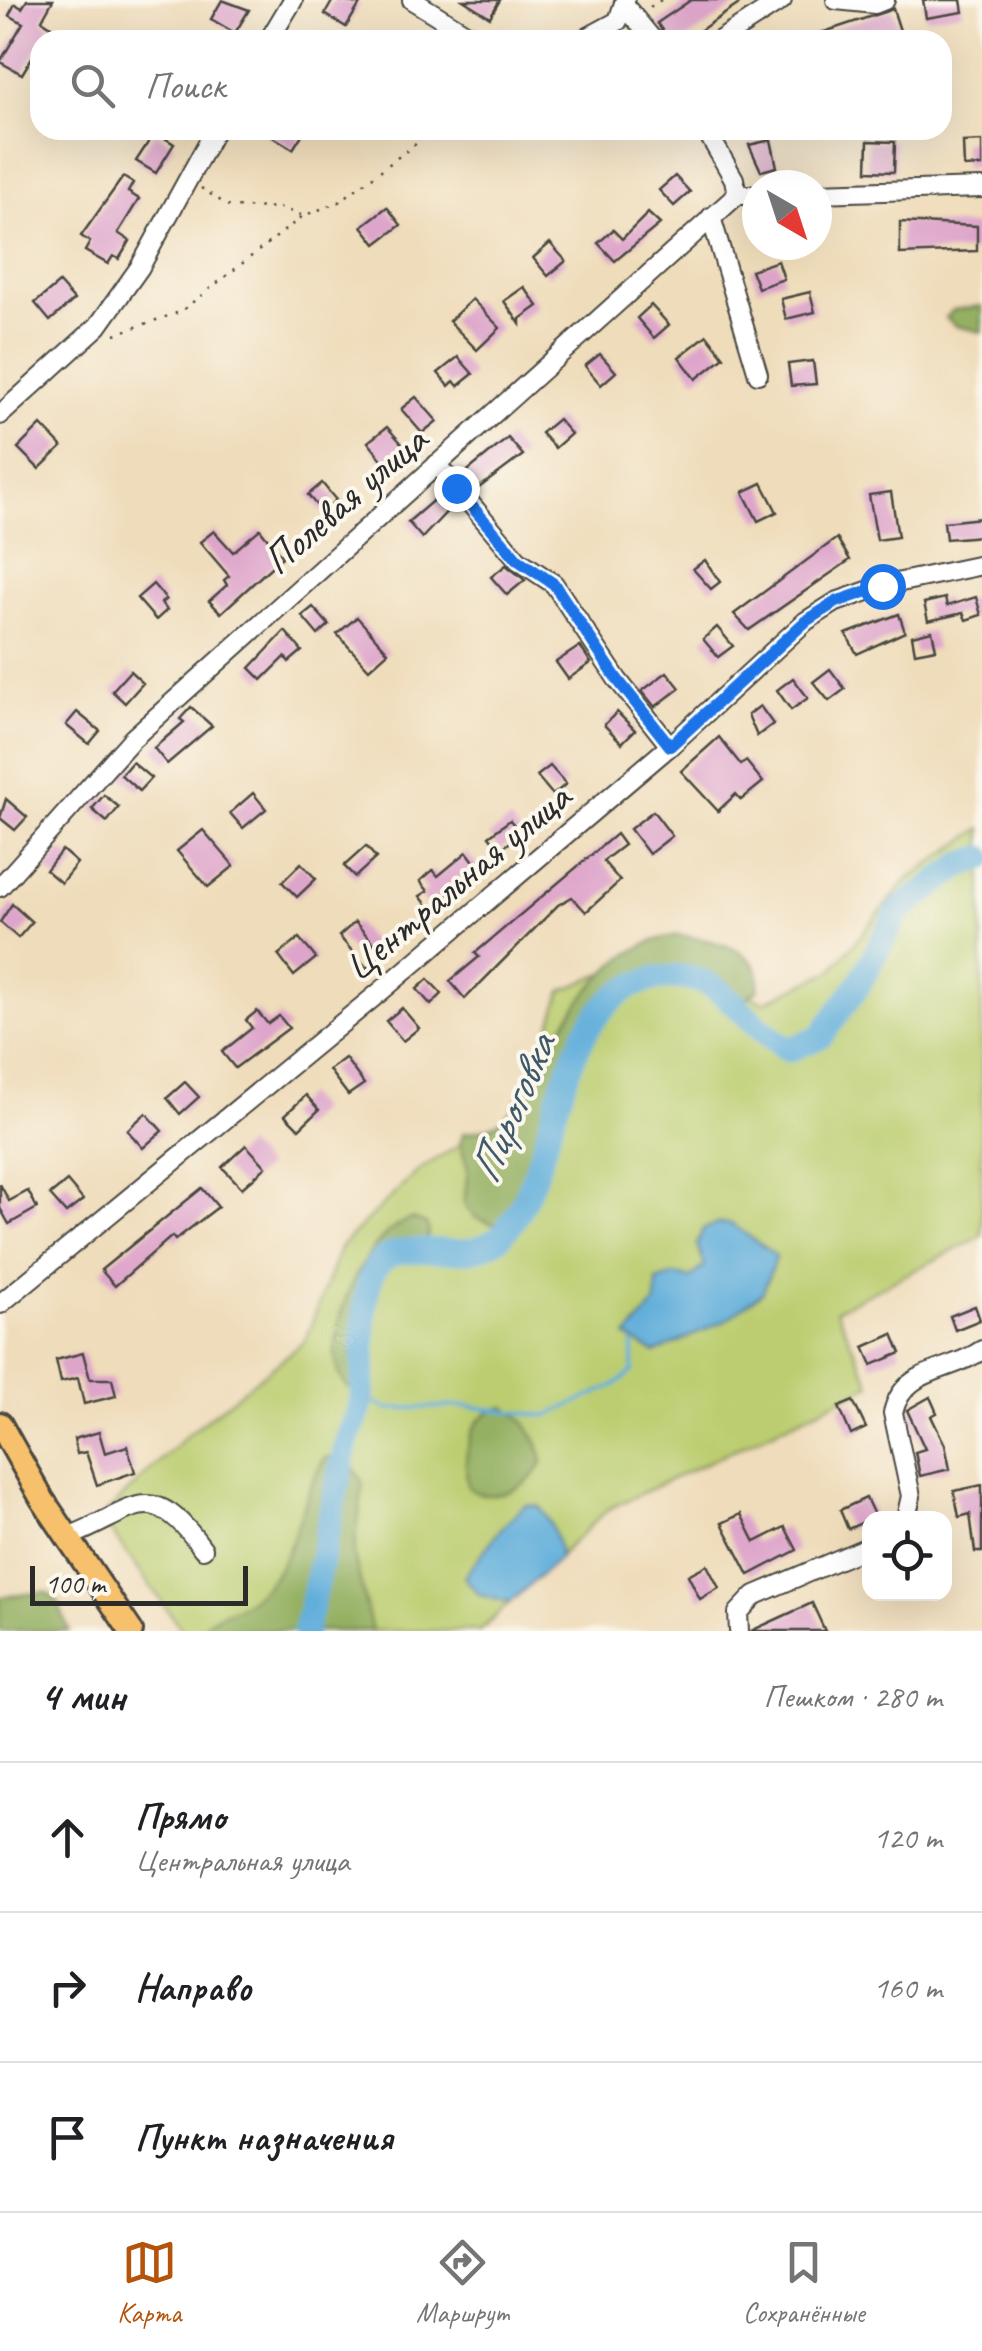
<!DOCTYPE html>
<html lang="ru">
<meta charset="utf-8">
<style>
body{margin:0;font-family:Caveat,sans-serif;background:#f6f6f6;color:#202124}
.controls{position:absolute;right:30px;bottom:30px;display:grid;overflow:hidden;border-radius:20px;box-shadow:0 10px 40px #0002}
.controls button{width:90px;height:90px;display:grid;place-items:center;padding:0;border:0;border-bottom:2px solid #e0e0e0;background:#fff;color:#202124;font:50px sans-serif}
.compass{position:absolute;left:742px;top:170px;width:90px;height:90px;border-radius:50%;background:#fff;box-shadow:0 10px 40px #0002;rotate:141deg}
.scale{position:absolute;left:30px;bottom:25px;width:218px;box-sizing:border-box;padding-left:10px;border:5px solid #2b2b2b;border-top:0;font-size:28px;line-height:35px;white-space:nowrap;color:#2b2b2b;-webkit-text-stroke:8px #fbf7ec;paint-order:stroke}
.stop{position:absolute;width:30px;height:30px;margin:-22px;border:8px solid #1a73e8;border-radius:50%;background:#fff}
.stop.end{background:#1a73e8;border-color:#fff;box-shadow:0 2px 10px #0008}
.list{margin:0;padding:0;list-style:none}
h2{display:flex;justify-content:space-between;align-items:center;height:130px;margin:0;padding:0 40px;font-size:42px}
h2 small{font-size:32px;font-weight:400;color:#757577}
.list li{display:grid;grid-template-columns:65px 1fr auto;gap:30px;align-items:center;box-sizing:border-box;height:150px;padding:0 40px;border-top:2px solid #e0e0e0}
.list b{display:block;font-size:38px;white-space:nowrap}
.list p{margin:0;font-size:32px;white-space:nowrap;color:#757577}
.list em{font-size:32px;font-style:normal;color:#757577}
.icon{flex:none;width:55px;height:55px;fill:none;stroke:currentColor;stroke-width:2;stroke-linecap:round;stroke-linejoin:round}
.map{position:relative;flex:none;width:982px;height:1631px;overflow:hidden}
.search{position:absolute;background:#fff;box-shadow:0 10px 40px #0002;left:30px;right:30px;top:30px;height:110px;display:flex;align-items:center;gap:25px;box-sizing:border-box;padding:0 35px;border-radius:30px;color:#757577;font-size:38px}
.sheet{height:580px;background:#fff}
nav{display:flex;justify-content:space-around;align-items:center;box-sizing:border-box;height:140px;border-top:2px solid #e0e0e0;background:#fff;font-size:28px;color:#757577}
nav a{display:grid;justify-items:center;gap:5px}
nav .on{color:#b45309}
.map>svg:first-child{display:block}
</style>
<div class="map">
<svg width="982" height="1631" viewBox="0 0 982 1631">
<rect width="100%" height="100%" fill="#fbf7ec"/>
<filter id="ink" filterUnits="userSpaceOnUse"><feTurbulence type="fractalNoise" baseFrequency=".01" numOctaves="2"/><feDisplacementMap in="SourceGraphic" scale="20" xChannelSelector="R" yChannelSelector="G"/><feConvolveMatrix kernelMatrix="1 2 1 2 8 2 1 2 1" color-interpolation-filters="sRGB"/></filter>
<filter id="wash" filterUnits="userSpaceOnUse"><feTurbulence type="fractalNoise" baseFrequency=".0048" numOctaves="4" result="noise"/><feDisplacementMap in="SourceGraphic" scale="40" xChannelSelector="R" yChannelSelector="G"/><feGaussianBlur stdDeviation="2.25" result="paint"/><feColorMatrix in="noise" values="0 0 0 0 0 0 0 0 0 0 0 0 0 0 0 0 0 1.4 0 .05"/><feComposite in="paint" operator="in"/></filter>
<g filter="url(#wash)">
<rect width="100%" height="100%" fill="#efdcba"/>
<path fill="#bbcd70" stroke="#737c4e" stroke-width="2.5" d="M982,828V1236L836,1310L871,1385L608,1509L480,1631H183L101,1518L187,1435L305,1341L341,1246L419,1170L477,1134L513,1139L562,991L649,953L765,1002L831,971L906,881Z"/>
<g fill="#94b062" stroke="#606e46" stroke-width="2.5">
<path d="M982,306V332L956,326L946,318L953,310Z"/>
<path d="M679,935C709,940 767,948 758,989C721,1025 715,982 691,971C665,958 606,995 590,1014C561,1050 526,1218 493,1224L476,1218L464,1205L468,1168L460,1144L463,1133C472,1131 484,1130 492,1126C511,1117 520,1096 531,1079C566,1021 605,944 679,935Z"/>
<path d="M412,1219L426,1224L429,1231L425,1245C414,1253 400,1256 390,1264C360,1288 386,1351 364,1386L349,1388C309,1353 364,1230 412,1219Z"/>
<path d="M505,1407C527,1419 536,1436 543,1460C535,1486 490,1507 468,1487C463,1456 467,1412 505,1407Z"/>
<path d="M340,1456L352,1464L363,1484L354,1555L372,1631H206L207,1622C220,1612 236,1610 248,1601C298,1568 296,1504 325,1458Z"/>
<path d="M46,1592L58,1602L69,1631H0V1597Z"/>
</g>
<g fill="#62afdb" stroke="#466d83" stroke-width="2.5">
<path d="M720,1223L732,1224L776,1256L763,1292L726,1320L655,1353L627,1337L656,1302L657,1281L674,1275L690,1278L705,1266L697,1245L703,1229Z"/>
<path d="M525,1505L539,1506C552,1522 558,1538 560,1558L509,1603L479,1595L464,1577L502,1527Z"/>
</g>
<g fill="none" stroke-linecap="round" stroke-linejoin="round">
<path stroke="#62afdb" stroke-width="4" d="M361,1404L372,1401L388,1409L465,1406L547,1416L615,1385L633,1371V1344"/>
<path stroke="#62afdb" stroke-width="25" d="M305,1631C320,1570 332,1507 346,1446C349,1431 358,1418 361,1403C369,1366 354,1290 380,1262C407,1233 472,1273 507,1229C560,1162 554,996 655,979C676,976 694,976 713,987C737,1002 759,1032 789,1050L821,1036L859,984L899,910L963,864L982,858"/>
</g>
<g id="blocks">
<g fill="#dea5cb">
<path d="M27,0H53L42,20L51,26L22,74L0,62L23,23L9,15L15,4L22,8Z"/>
<path d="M222,0L249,10L235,33L211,19Z"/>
<path d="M333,0L360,4L346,27L325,14Z"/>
<path d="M463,0H500L490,17Z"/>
<path d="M691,0H745L686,40H669L657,23Z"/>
<path d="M923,0H961L963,12L926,18Z"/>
<path d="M893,9L903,40H806V38Z"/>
<path d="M262,130H305L293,149Z"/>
<path d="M155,132L174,144L156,173L136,161Z"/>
<path d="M771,140L777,167L761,171L749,145Z"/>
<path d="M868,141L895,142L894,172L867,171Z"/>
<path d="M982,141V166L964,167L963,142Z"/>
<path d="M675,176L690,192L674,206L659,190Z"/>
<path d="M123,177L133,183L128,192L139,199L118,233L130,241L119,259L113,256L108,264L85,251L90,242L81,236Z"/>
<path d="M387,207L401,225L376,244L362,226Z"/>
<path d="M648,213L660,224L615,261L598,243L613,230L622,239Z"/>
<path d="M900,222L977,226V251L900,254Z"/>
<path d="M550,243L566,261L548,276L533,258Z"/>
<path d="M778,261L784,279L758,288L751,270Z"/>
<path d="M59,283L74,300L50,321L35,303Z"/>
<path d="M524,287L538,306L520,319V324L504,301Z"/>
<path d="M810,292L815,312L786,319L781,299Z"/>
<path d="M472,299L500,328L477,350L449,321Z"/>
<path d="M651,305L669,325L654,338L637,318Z"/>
<path d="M707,335L724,357L696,379L679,357Z"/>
<path d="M600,354L616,372L601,385L585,366Z"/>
<path d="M458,357L473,374L458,386L454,381L449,386L438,373Z"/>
<path d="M813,361L816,384L791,386L788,364Z"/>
<path d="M416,397L437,421L422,433L401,409Z"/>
<path d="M558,419L571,434L555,448L541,433Z"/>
<path d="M41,425L62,447L39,469L18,448Z"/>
<path d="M387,427L404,446L384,462L368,442Z"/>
<path d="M508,438L523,455L476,490L464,474Z"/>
<path d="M322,483L336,500L322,512L308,495Z"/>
<path d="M762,483L777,512L758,521L743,492Z"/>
<path d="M444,491L454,504L422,538L408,522Z"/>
<path d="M891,492L898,537L877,540L869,495Z"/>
<path d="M982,518V536L946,539L944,522Z"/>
<path d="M260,529L282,557L221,613L209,601L227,585L224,580L229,576L200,542L214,531L233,552Z"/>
<path d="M837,538L850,560L749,630L734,614Z"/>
<path d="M705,560L720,582L711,589L693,569Z"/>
<path d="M506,565L525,580L507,595L491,577Z"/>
<path d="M153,584L166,599L161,603L167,610L156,620L137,598Z"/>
<path d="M976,597L981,615L966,620L963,613L928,621L924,603L945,598L947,606Z"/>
<path d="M313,607L329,625L318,635L302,616Z"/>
<path d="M899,614L905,632L857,654L846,634Z"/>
<path d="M357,617L388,652L369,669L337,634Z"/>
<path d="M717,627L733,646L718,657L703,639Z"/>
<path d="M285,631L302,651L289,662L285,657L262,680L250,668Z"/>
<path d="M932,631L936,649L915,653L912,636Z"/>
<path d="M580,646L591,663L568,679L556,662Z"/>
<path d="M830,669L845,689L829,701L813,682Z"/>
<path d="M130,671L143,683L125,703L112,691Z"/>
<path d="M667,672L680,688L655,707L642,691Z"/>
<path d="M793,678L808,698L791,710L777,690Z"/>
<path d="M760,706L773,724L757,736L748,715Z"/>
<path d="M191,707L212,726L167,764L154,748L184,722L180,719Z"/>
<path d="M77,712L100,731L89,744L66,725Z"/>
<path d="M617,712L635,730L622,743L604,725Z"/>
<path d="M719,737L741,765L746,761L763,782L741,800L736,794L718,811L681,771Z"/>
<path d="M132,762L151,778L139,791L121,775Z"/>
<path d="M550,766L566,784L553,795L537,776Z"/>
<path d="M253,793L266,809L243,828L230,813Z"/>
<path d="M104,795L119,807L107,822L92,809Z"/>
<path d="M6,799L27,817L15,830L0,818Z"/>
<path d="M653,811L672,836L649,854L630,829Z"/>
<path d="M510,820L521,834L500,850L489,836Z"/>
<path d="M203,830L234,866L208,887L177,851Z"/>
<path d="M616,834L624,845L603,861L620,881L586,912L572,897L558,905L465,999L450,981L479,957L475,953Z"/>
<path d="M366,846L376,858L355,877L344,866Z"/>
<path d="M62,850L77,863L61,883L46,870Z"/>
<path d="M467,852L479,868L430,909L420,896L428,891L420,881L433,870L438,876Z"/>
<path d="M301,863L316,879L297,897L282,882Z"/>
<path d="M12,904L32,922L18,938L0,922Z"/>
<path d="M355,922L383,954L367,968L339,936Z"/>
<path d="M299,938L316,958L294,976L278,955Z"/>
<path d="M428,979L442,994L431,1005L417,989Z"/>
<path d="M402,1008L419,1028L403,1041L386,1021Z"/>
<path d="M257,1011L268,1024L279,1016L289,1028L235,1068L222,1052L252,1028L246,1020Z"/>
<path d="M345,1058L364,1084L348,1095L329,1070Z"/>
<path d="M185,1082L199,1097L180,1114L167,1098Z"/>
<path d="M306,1095L319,1110L299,1129L285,1115Z"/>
<path d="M146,1113L162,1131L143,1148L127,1130Z"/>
<path d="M246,1145L266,1167L242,1188L222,1167Z"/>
<path d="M67,1181L83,1200L66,1213L50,1195Z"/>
<path d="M0,1184L9,1201L28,1191L37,1208L9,1224L0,1208Z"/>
<path d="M202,1188L218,1207L175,1240L172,1236L115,1286L101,1270Z"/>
<path d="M975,1306L980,1320L955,1330L950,1316Z"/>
<path d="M893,1334L901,1353L872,1365L864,1347Z"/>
<path d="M83,1353L90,1379H112L116,1396L84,1404L78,1378L61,1382L56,1360Z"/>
<path d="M930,1397L937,1413L931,1416L945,1445L950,1469L920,1476L915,1452L925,1449L907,1410Z"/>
<path d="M853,1401L866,1428L851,1435L839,1407Z"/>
<path d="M99,1432L105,1453L127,1446L135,1472L97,1485L86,1452L77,1454L74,1439Z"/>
<path d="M982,1485V1552H975L970,1514L959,1517L954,1491Z"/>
<path d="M866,1498L875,1517L848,1529L840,1510Z"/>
<path d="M741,1514L755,1542L785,1527L797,1550L749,1575L722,1523Z"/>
<path d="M707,1565L719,1588L700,1599L688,1575Z"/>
<path d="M812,1603L825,1631H751Z"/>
</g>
</g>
</g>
<g filter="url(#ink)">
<use href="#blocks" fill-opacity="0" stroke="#484640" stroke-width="2.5"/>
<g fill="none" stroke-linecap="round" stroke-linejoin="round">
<g stroke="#484640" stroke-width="22">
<g id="minor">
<path d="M412,0L477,40"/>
<path d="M836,0L875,4L885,0"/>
<path d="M625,6L653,40"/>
<path d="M269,40L293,0"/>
<path d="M583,40L618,21L625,0"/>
<path d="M720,40L782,0"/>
<path d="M706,130L734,179L737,195"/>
<path d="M817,193L982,188"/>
<path d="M711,217L758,374"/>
<path d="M0,415L98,326L140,267L215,130"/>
<path d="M437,464L518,560L554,584L617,679L670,746"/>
<path d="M0,887L132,739L737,195H757"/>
<path d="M0,1304L380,992L670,746L806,621L836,602L882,586L982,565"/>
<path d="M906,1518L911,1496L893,1413C903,1367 950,1373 982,1350"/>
<path d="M68,1537C136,1511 149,1475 203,1549"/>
<path d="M739,1631L738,1613L755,1595L870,1546"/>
</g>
</g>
<g stroke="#484640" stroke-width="28">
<path id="major" d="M0,1424L42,1499L131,1631"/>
</g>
<g stroke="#484640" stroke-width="2.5" stroke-dasharray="2.5 8" stroke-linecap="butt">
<path d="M650,7L661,0"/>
<path d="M201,188L230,207L281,208L301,215"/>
<path d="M115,334L180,312L303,216L339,202L434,130"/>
</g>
<use href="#minor" stroke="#fff" stroke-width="18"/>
<use href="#major" stroke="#f7c06c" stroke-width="22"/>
</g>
</g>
<g fill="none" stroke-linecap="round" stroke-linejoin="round" filter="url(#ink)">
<path stroke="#1a73e8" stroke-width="12" d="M456,488L518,560L554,584L617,679L670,746L806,621L836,602L882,586"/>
</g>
<g text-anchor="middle" stroke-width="8" stroke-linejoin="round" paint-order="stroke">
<g font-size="42" fill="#2b2b2b" stroke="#fbf7ec">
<text transform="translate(344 499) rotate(-41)" y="15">Полевая улица</text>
<text transform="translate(456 881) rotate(-40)" y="15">Центральная улица</text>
</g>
<g font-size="45" font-style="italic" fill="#3e5969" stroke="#fbf7ec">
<text transform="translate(511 1108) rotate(-67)" y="16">Пироговка</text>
</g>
</g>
</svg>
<div class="controls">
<button><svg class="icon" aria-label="locate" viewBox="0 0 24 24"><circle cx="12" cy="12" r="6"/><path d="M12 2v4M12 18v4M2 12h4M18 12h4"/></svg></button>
</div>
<svg class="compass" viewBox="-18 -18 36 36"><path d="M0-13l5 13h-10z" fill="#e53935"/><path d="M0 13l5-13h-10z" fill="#757577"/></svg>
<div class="scale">100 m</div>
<div class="stop" style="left:882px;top:586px"></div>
<div class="stop end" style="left:456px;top:488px"></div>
<div class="search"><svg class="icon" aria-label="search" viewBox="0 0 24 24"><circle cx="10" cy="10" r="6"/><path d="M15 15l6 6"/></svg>Поиск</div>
</div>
<section class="sheet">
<h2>4 мин<small>Пешком · 280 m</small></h2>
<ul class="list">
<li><svg class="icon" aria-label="ahead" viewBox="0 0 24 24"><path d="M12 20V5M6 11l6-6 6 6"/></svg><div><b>Прямо</b><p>Центральная улица</p></div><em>120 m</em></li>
<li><svg class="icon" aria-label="right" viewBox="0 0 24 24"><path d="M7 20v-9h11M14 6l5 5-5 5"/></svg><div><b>Направо</b></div><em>160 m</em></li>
<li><svg class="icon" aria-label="arrive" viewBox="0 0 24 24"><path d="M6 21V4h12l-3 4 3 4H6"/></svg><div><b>Пункт назначения</b></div></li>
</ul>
</section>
<nav>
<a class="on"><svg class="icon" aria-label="map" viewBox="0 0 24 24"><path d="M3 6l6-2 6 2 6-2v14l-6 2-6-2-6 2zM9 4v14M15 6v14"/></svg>Карта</a>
<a><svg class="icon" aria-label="directions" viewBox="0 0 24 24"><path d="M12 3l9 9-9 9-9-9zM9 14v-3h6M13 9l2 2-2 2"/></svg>Маршрут</a>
<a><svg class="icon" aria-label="saved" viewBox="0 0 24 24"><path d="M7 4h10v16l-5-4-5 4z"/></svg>Сохранённые</a>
</nav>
